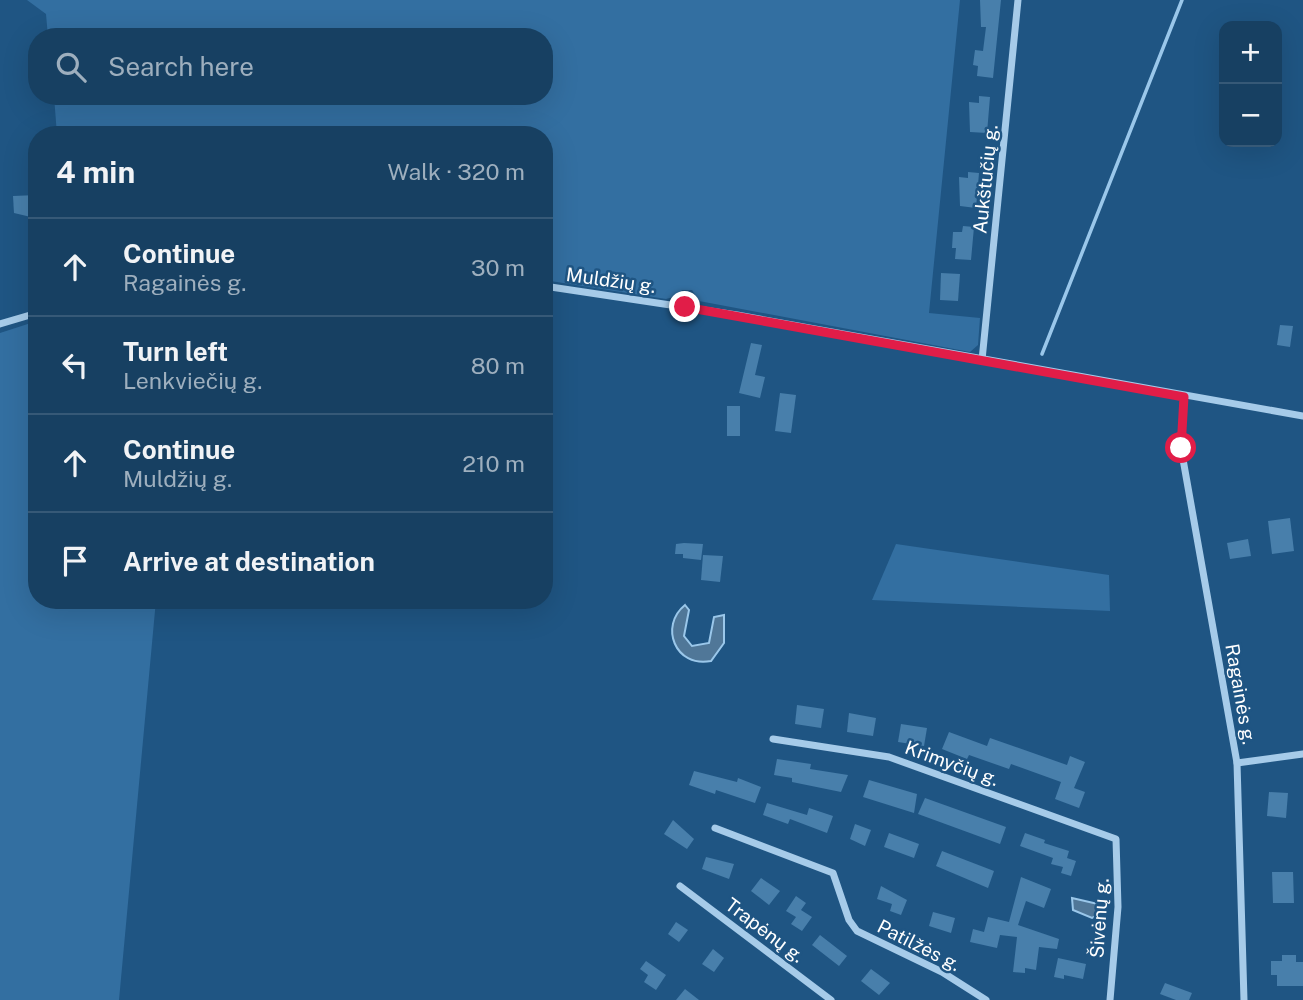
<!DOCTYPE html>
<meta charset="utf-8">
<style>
body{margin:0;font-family:"Public Sans",sans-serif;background:#244b6b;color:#f1f3f6}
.controls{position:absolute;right:21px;top:21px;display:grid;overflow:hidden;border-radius:14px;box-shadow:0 7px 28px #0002}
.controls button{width:63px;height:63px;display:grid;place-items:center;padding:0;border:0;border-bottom:2px solid #365977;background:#174062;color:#f1f3f6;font:35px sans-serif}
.stop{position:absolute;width:21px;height:21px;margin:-16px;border:5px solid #e11d48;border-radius:50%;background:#fff}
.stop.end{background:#e11d48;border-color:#fff;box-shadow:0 2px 7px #0008}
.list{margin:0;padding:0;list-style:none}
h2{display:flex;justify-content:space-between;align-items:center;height:91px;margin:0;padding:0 28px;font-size:30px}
h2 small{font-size:23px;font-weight:400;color:#9eafbe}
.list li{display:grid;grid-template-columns:46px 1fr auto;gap:21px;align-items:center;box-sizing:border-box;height:98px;padding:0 28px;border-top:2px solid #365977}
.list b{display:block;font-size:26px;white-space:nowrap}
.list p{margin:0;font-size:23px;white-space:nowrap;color:#9eafbe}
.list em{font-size:23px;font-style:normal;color:#9eafbe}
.icon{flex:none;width:38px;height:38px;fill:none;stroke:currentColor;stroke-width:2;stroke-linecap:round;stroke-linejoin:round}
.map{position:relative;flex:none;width:1303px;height:1000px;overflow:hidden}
.search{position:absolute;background:#174062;box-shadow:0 7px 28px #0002;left:28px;top:28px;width:525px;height:77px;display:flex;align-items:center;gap:18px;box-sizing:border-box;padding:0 24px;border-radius:28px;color:#9eafbe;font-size:26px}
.panel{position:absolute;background:#174062;box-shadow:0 7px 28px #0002;left:28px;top:126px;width:525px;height:483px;border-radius:28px}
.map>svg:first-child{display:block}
</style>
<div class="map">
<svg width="1303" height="1000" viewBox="0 0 1303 1000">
<rect width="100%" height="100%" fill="#1f5583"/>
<g fill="#336fa1">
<path d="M27,0H960L929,313L980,318L978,345L970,352L699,301L692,290H682L677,296L666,299L544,280V135H57L54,96H544V37H48L46,14Z"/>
<path d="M37,321V600H156L119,1000H0V333Z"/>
<path d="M896,544L1109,575L1110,611L872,600Z"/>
</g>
<g fill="#507798" stroke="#9ac7ea" stroke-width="2">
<path d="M685,605L689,610L684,636L692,646L709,643L714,617L724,615V643L711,661C675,668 659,626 685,605Z"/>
<path d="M1072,898L1098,904L1096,916L1092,918L1073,910Z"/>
</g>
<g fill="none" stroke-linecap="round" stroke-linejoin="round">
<path stroke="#9ac7ea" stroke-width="3.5" d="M1042,354L1182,0"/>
</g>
<g fill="#487fab">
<path d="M980,0H1001L993,78L977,76L978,66L973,65L975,50L983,51L986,27H981Z"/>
<path d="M979,96L990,97L987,133L970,132L969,102L979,103Z"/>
<path d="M968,172L979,173L976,208L960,206L959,177L968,178Z"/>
<path d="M37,195L35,218L14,213L13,196Z"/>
<path d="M963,226L974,227L971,260L955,259L956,248H952L953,232H962Z"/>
<path d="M941,273L960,274L958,301L940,300Z"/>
<path d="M1280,325L1293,326L1290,347L1277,345Z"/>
<path d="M751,343L762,345L755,375L765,377L760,398L739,393Z"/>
<path d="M780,393L796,395L791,433L775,431Z"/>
<rect x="727" y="406" width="13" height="30"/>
<path d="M1290,518L1294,551L1272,554L1268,521Z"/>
<path d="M1248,539L1251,556L1230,559L1227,543Z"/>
<path d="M684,543L703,544L701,560L683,558V554H675L676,544Z"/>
<path d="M703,555L723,556L720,582L701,580Z"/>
<path d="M797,705L824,709L821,728L795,724Z"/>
<path d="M849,713L876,718L873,736L847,732Z"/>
<path d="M901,724L927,728L924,746L898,742Z"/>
<path d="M949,732L987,746L990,738L1067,765L1070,756L1085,762L1074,788L1085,792L1079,808L1055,799L1061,782L1011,764L1009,769L969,755L967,759L942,749Z"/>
<path d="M777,759L811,764L810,769L848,775L841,792L792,782V778L774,775Z"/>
<path d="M694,771L737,782L738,778L761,787L755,803L716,790L715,794L689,785Z"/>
<path d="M869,780L917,794L914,813L863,797Z"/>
<path d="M1269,792L1288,793L1286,818L1267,816Z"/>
<path d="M925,798L1006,827L1000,844L918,814Z"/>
<path d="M767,803L807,815L809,808L833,816L827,833L790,819L788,824L763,815Z"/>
<path d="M673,820L694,839L687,849L664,834Z"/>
<path d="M855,824L871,830L865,846L850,839Z"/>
<path d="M889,833L919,844L914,858L884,847Z"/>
<path d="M1025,833L1045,840L1044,843L1069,851L1067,858L1076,861L1071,876L1061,873L1063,867L1051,864L1053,858L1020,846Z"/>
<path d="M942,851L994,871L988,888L936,866Z"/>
<path d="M706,857L734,864L729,879L702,869Z"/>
<path d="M1272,872H1293L1294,903H1273Z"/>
<path d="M1021,877L1051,889L1044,908L1026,901L1018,925L1059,939L1057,949L1039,947L1036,970L1025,968V973L1013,972L1017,937L1000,935L997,948L970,942L973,929L984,932L988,917L1009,922Z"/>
<path d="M761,878L780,891L769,905L751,891Z"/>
<path d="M881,886L907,900L901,915L890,911L892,904L877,899Z"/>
<path d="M796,896L806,903L801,910L812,917L802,931L791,924L796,917L786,911Z"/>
<path d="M933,912L955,918L951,933L929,926Z"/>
<path d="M676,922L688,930L679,942L668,934Z"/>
<path d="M820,935L847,956L839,966L812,945Z"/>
<path d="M713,949L724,958L714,972L702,964Z"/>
<path d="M1282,955H1296V962H1303V986H1277V975H1271V961H1282Z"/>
<path d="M1058,958L1086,964L1083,979L1064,975V979L1054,977Z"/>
<path d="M646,961L666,975L656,990L644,982L648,975L640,969Z"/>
<path d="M871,969L890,983L879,995L861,981Z"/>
<path d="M1165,983L1192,993L1189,1000H1176L1160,994Z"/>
<path d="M685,989L699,1000H676Z"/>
</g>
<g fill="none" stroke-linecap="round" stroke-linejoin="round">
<g stroke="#a6cbe9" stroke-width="7">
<path d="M544,286L737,315L1303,416"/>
<path d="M0,324L37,313"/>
<path d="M982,360L1018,0"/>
<path d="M1184,397L1181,448L1237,763L1244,1000"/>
<path d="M773,739L889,757L1116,839L1118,907L1110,1000"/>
<path d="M1237,763L1303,754"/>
<path d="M715,828L833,873L849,920L857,931L942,972L986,1000"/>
<path d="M680,886L831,1000"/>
</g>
</g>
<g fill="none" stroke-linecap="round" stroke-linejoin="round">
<path stroke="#e11d48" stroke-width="9" d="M685,307L1184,397L1181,448"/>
</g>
<g text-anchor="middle" stroke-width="5" stroke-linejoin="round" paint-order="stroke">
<g font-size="19" fill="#fff" stroke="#1f5583">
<text transform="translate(985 179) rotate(-84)" y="7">Aukštučių g.</text>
<text transform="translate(611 280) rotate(8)" y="7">Muldžių g.</text>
<text transform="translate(1241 694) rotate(80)" y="7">Ragainės g.</text>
<text transform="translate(952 763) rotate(20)" y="7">Krimyčių g.</text>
<text transform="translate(1099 918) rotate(-86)" y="7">Šivėnų g.</text>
<text transform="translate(765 930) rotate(37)" y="7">Trapėnų g.</text>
<text transform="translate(919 945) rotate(27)" y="7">Patilžės g.</text>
</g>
</g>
</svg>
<div class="controls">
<button>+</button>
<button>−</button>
</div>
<div class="stop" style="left:1181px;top:448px"></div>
<div class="stop end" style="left:685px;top:307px"></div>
<div class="search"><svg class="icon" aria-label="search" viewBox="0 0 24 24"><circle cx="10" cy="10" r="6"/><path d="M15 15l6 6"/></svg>Search here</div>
<section class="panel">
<h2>4 min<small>Walk · 320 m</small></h2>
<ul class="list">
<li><svg class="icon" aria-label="ahead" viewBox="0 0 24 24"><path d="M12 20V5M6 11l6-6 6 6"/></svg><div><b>Continue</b><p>Ragainės g.</p></div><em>30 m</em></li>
<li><svg class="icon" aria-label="left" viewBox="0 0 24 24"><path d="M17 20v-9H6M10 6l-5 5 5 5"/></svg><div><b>Turn left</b><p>Lenkviečių g.</p></div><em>80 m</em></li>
<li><svg class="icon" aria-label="ahead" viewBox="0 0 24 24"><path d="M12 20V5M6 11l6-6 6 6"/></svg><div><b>Continue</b><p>Muldžių g.</p></div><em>210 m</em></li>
<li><svg class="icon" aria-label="arrive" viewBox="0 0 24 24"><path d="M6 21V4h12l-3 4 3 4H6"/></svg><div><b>Arrive at destination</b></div></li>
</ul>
</section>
</div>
